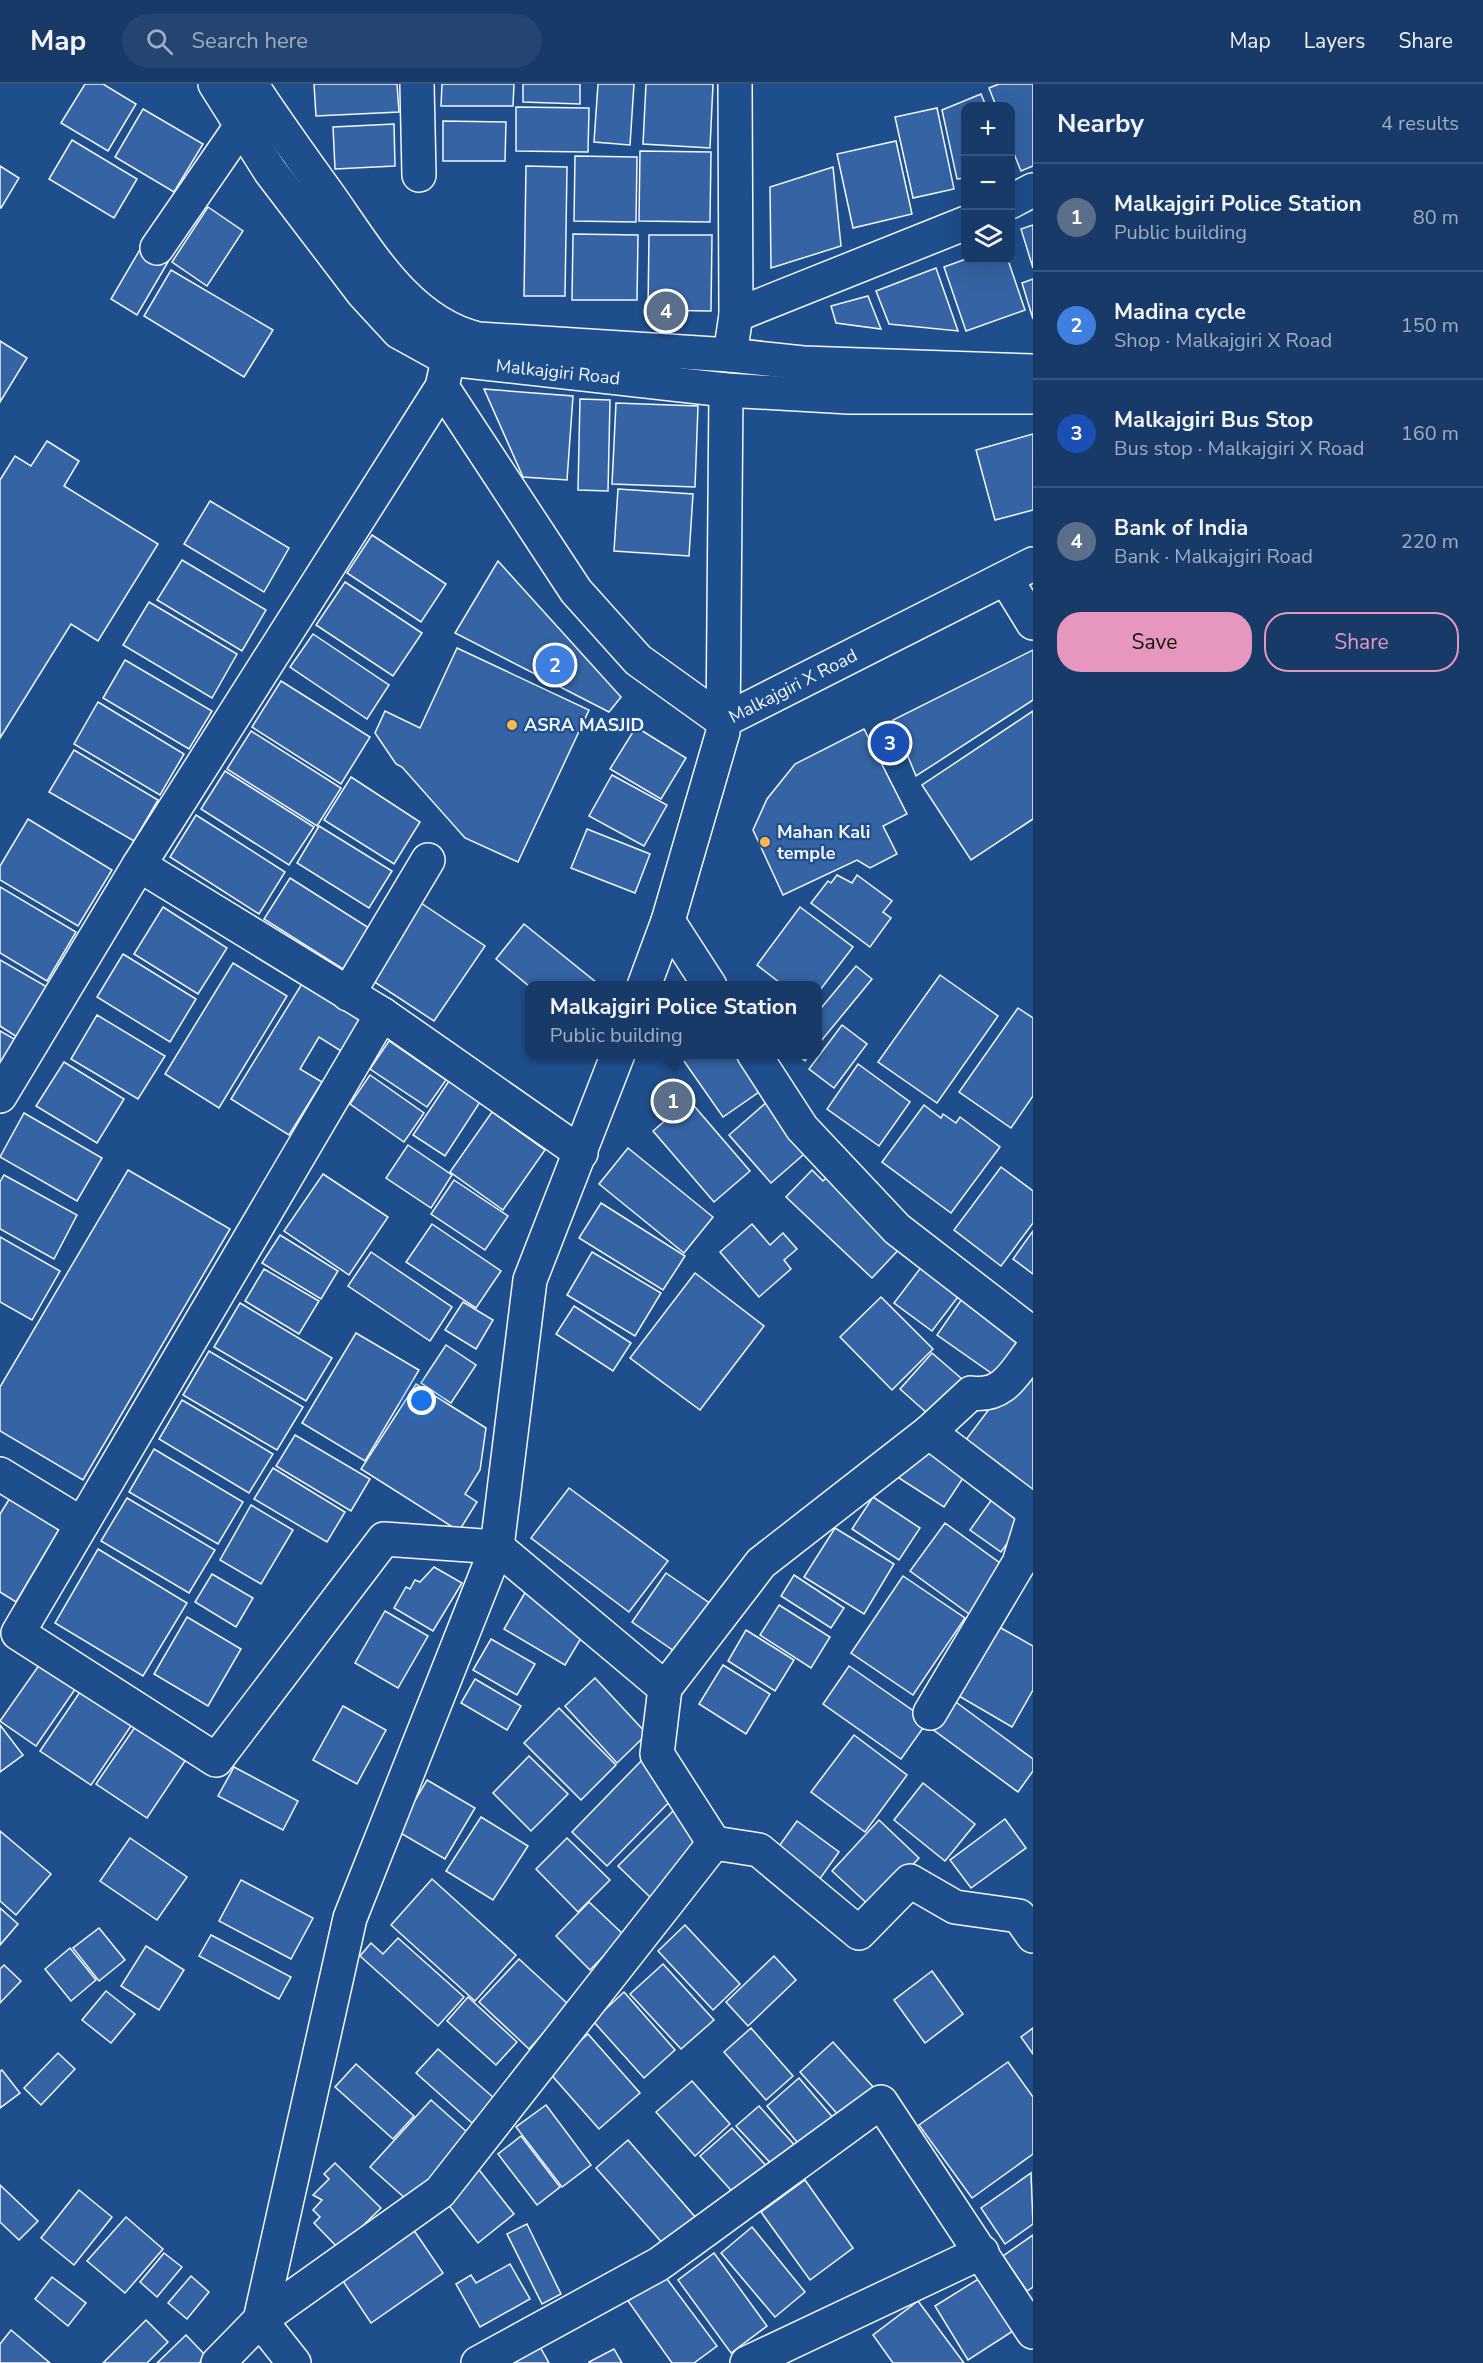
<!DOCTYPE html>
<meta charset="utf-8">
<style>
body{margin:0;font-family:"Nunito Sans",sans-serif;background:#244571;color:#f1f3f6}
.controls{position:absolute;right:18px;top:18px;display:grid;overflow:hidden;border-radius:12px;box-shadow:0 6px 24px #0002}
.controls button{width:54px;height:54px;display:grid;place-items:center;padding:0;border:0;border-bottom:2px solid #36547d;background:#173a69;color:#f1f3f6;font:30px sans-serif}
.you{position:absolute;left:422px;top:1317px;width:21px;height:21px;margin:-15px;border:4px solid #fff;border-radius:50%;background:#1a73e8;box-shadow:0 0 0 9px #1a73e833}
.badge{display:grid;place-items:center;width:39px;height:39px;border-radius:50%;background:#e797bd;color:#fff;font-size:20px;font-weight:700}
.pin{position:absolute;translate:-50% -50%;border:3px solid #fff;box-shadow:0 2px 6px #0006}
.popup{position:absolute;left:525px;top:897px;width:297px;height:78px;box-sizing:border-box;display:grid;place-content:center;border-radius:12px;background:#173a69;filter:drop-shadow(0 2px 4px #0005);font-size:20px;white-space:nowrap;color:#9eadc0}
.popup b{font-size:22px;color:#f1f3f6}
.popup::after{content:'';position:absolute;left:50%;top:100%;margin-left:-12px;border:12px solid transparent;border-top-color:#173a69}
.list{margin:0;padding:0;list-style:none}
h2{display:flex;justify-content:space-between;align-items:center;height:78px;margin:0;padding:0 24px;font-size:26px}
h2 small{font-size:20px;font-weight:400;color:#9eadc0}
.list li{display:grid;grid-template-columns:39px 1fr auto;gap:18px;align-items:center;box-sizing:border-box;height:108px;padding:0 24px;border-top:2px solid #36547d}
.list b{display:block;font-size:22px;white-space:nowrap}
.list p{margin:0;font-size:20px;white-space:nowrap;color:#9eadc0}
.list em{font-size:20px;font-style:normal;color:#9eadc0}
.actions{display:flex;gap:12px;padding:18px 24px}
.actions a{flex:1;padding:14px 0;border:2px solid #e797bd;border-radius:24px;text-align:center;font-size:21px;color:#e797bd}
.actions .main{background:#e797bd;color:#111}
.icon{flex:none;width:33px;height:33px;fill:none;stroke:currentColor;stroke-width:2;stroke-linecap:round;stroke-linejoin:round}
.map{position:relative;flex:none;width:1033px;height:2279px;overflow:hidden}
header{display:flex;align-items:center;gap:36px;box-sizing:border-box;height:84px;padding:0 30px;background:#173a69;border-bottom:2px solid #36547d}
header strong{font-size:28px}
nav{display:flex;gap:33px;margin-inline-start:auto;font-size:21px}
.search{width:420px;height:54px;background:#244571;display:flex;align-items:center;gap:15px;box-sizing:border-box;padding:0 21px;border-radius:33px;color:#9eadc0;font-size:22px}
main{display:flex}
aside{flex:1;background:#173a69}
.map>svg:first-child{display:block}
</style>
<header>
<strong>Map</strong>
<div class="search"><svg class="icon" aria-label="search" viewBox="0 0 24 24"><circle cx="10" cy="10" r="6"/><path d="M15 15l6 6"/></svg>Search here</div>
<nav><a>Map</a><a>Layers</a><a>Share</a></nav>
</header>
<main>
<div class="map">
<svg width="1033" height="2279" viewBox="0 0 1033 2279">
<rect width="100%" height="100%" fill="#1f4e8c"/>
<g fill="#3563a3" stroke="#f2f6ff" stroke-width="1.5">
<path d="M85,0H103L136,20L108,67L61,39Z"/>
<path d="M314,0H397L399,28L316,32Z"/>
<path d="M442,0H514L513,22H441Z"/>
<path d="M523,0H580V20L523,18Z"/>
<path d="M598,0H634L630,61L594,58Z"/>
<path d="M646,0H713L710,64L643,60Z"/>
<path d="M999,0H1033V82L1021,87L1010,60V22H996L989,4Z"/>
<path d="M981,10L986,22H966V94L957,95L942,26Z"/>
<path d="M516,23L589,24L588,68L516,67Z"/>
<path d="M937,24L954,105L913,114L895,33Z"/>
<path d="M143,25L203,60L174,108L115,73Z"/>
<path d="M443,37L506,38L505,77H443Z"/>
<path d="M394,40L395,82L335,85L333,43Z"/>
<path d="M72,56L137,95L114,134L49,95Z"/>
<path d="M896,57L912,130L853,144L837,70Z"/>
<path d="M640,67L711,68L710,138L639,137Z"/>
<path d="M575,72L637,73L636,138L574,137Z"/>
<path d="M0,82L19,94L1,124H0Z"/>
<path d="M526,82L567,83L565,212H524Z"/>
<path d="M833,83L841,162L771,184L770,103Z"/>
<path d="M208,123L243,147L207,202L172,178Z"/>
<path d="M1033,141V184L1021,145Z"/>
<path d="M573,150L638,151L637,216H572Z"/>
<path d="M649,151H712L711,227L648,226Z"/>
<path d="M142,162L168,178L137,231L111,215Z"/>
<path d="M966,175L1008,176L1025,226L966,247L944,183Z"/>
<path d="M936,184L958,247L889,240L876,207Z"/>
<path d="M171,186L273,246L244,293L144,232Z"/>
<path d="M1033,195V235L1022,199Z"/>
<path d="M868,212L881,245L836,239L831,222Z"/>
<path d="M0,257L27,274L0,318Z"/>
<path d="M484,305L573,312L567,396L523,393Z"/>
<path d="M580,315L610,316L608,407L578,406Z"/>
<path d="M616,319L698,322L695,403L612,400Z"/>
<path d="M1033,350V426L995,436L976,366Z"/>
<path d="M47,357L79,377L64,402L158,460L98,557L71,540L0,654V396L15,372L31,382Z"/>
<path d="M618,405L693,410L689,472L614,467Z"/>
<path d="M210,417L289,464L264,508L184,460Z"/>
<path d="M372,451L446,500L421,538L347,489Z"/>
<path d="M182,476L266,526L242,567L157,516Z"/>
<path d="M498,477L621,613L609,628L455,549Z"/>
<path d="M345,498L422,549L393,592L316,541Z"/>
<path d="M149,518L237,570L212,614L123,561Z"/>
<path d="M313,550L389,601L367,635L290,583Z"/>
<path d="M457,564L589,626L518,778L465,754L402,683L396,680L375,649L385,627L420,644Z"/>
<path d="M1033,566V616L916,692L893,636Z"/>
<path d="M125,576L212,627L189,665L103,614Z"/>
<path d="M281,597L370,653L341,700L252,643Z"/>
<path d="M98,618L184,670L160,711L74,660Z"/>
<path d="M1033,627V735L971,776L922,701Z"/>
<path d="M636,643L686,674L661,715L610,685Z"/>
<path d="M864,645L907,730L883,742L897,770L870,784L857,776L783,811L753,746L767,715L795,680Z"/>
<path d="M251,647L341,704L317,742L227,685Z"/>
<path d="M74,666L158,716L134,757L49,708Z"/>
<path d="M225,687L314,743L289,781L201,725Z"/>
<path d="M612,691L667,721L644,762L589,732Z"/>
<path d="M351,693L420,738L394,780L324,736Z"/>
<path d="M196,731L285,788L259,830L170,773Z"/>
<path d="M28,735L112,786L78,842L0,796V782Z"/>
<path d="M319,742L392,787L369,824L297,779Z"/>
<path d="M587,745L650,770L635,809L571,784Z"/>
<path d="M837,791L852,799L857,791L892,817L883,828L891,834L870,863L811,819L828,797L831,799Z"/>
<path d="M290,794L369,844L343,885L264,835Z"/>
<path d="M0,803L76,848L47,897L0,869Z"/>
<path d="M421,819L485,862L434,937L370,895Z"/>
<path d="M163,823L227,864L198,910L134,870Z"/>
<path d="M800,823L853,863L817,910V902H784L757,881Z"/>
<path d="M524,840L597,899L595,902H529L496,875Z"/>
<path d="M123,870L196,915L170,958L97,913Z"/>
<path d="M0,876L47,903L17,953L0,942Z"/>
<path d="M233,879L287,912L219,1024L165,990Z"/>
<path d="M856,882L872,895L817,962V929Z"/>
<path d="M940,891L998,932L937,1019L878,978Z"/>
<path d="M303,898L362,934L341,967L319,953L300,985L322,998L289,1051L231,1015Z"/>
<path d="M1018,924L1033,934V1012L1011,1044L959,1008Z"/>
<path d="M97,931L165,972L138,1015L71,975Z"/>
<path d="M842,941L867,960L834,1004L809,985Z"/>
<path d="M0,947L16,956L0,983Z"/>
<path d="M389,957L446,996L427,1023L370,985Z"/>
<path d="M679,970H734L759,1008L723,1033Z"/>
<path d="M797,970H810L805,977Z"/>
<path d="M64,978L124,1015L97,1059L36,1022Z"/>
<path d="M858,980L910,1018L879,1062L827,1025Z"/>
<path d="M370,991L424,1029L404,1058L350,1020Z"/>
<path d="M451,994L482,1015L445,1072L413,1051Z"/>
<path d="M689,1016L750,1087L714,1118L653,1047Z"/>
<path d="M768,1017L810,1065L771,1099L729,1051Z"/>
<path d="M924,1021L941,1034L943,1030L956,1039L960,1033L1000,1063L951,1129L882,1078Z"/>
<path d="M492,1028L545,1066L503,1126L450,1088Z"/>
<path d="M24,1029L102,1074L77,1117L0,1073Z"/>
<path d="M408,1061L452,1091L431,1124L386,1094Z"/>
<path d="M628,1064L713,1133L684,1169L599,1100Z"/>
<path d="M1001,1083L1033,1107V1139L1001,1182L954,1146Z"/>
<path d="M128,1086L230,1145L83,1396L0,1347V1303Z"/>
<path d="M812,1086L823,1097L830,1090L904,1160L872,1194L786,1113Z"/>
<path d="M323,1090L388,1133L349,1191L284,1147Z"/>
<path d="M4,1091L77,1131L54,1175L0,1145V1098Z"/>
<path d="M454,1096L508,1132L485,1166L431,1130Z"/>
<path d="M601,1119L685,1172L663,1206L579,1154Z"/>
<path d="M432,1140L501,1187L476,1224L406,1178Z"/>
<path d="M752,1140L770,1161L783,1149L797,1165L784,1176L791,1185L759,1213L720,1168Z"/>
<path d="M1033,1147V1190L1013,1175Z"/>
<path d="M280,1151L338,1187L321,1215L262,1179Z"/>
<path d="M0,1153L60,1187L32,1236L0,1218Z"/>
<path d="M371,1168L452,1223L430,1257L348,1202Z"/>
<path d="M592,1168L661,1209L635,1252L567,1211Z"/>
<path d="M926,1177L964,1205L932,1247L894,1219Z"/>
<path d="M264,1185L319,1217L299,1250L245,1217Z"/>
<path d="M695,1189L764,1242L700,1326L630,1274Z"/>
<path d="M966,1209L1033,1256L1004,1298L937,1251Z"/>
<path d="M881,1213L933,1265L892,1306L840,1253Z"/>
<path d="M463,1218L493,1236L476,1265L445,1246Z"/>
<path d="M240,1219L332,1274L306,1317L214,1263Z"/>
<path d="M574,1222L631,1259L613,1287L556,1250Z"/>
<path d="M356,1249L419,1286L365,1377L302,1339Z"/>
<path d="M446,1261L476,1281L451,1319L421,1299Z"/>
<path d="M209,1267L303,1323L277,1366L183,1311Z"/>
<path d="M1033,1267V1415L959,1365Z"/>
<path d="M932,1269L969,1301L937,1338L900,1305Z"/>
<path d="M416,1300L486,1344L480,1386L465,1410L477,1418L459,1447L361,1385Z"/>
<path d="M182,1316L273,1370L249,1409L159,1355Z"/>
<path d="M295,1351L370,1395L351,1427L276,1382Z"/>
<path d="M922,1358L967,1388L944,1423L899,1394Z"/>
<path d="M154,1365L243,1418L218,1460L129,1408Z"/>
<path d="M273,1384L345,1428L327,1458L254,1415Z"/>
<path d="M569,1404L668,1477L629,1528L531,1454Z"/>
<path d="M995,1411L1026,1433L1001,1468L970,1446Z"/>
<path d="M873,1413L920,1444L899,1476L852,1445Z"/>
<path d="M10,1414L60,1444L16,1518L0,1508V1430Z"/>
<path d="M127,1414L215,1466L189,1509L101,1457Z"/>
<path d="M251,1421L293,1446L261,1500L220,1476Z"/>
<path d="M945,1439L1011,1487L976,1535L910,1487Z"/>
<path d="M835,1444L894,1480L864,1530L804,1493Z"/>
<path d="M98,1465L187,1519L143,1592L55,1539Z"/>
<path d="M434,1483L462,1499L433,1547L394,1524L406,1503L410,1505L415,1496L420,1498Z"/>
<path d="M666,1489L711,1520L677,1569L632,1538Z"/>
<path d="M212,1490L253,1514L236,1543L195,1518Z"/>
<path d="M794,1491L844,1524L831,1544L781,1512Z"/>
<path d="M903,1492L965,1534L913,1611L851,1569Z"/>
<path d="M533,1495L589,1541L565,1581L504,1545Z"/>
<path d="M779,1521L830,1553L811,1584L760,1551Z"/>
<path d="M385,1527L428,1552L398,1604L355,1579Z"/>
<path d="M187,1533L241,1565L208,1622L154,1590Z"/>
<path d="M992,1539L1033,1562V1606L1012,1643L952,1608Z"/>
<path d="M746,1546L794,1576L775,1607L728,1577Z"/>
<path d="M491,1555L535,1580L517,1611L473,1586Z"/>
<path d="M42,1577L78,1601L36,1662L0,1637Z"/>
<path d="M723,1581L770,1610L746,1650L699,1620Z"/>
<path d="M849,1582L928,1637L901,1675L823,1620Z"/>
<path d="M595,1594L647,1650L617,1679L565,1622Z"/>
<path d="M475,1595L521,1622L507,1646L461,1619Z"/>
<path d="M82,1605L133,1639L91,1701L40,1667Z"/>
<path d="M949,1613L1033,1675V1687L1018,1708L928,1642Z"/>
<path d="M343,1622L386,1646L357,1700L313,1676Z"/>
<path d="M559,1624L616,1681L581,1716L524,1659Z"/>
<path d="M0,1641L23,1671L0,1688Z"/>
<path d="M135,1643L185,1677L147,1734L96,1700Z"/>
<path d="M854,1651L907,1691L865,1748L811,1708Z"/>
<path d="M529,1672L568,1710L531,1747L493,1709Z"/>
<path d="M643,1675L678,1709L607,1782L572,1748Z"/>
<path d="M234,1683L298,1717L283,1746L218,1712Z"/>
<path d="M427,1696L475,1724L445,1775L397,1747Z"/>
<path d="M923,1699L975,1740L945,1777L894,1736Z"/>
<path d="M674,1726L705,1756L650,1813L618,1782Z"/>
<path d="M481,1733L528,1762L493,1816L446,1787Z"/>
<path d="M1005,1735L1026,1764L971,1804L950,1776Z"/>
<path d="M879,1736L919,1774L872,1824L832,1787Z"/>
<path d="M797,1737L839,1768L819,1796L777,1765Z"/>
<path d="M0,1747L51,1790L16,1831L0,1817Z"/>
<path d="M130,1754L187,1793L157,1836L100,1797Z"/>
<path d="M567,1754L610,1796L578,1828L536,1785Z"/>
<path d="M432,1795L516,1871L475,1917L391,1841Z"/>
<path d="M241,1796L313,1834L291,1875L219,1837Z"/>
<path d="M589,1818L624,1851L590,1886L556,1852Z"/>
<path d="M0,1824L18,1840L0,1861Z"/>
<path d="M685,1841L740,1900L713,1926L658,1867Z"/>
<path d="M99,1844L125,1876L99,1897L73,1864Z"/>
<path d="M211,1851L291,1893L279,1915L199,1872Z"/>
<path d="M398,1854L464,1913L438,1942L360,1872L371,1859L383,1870Z"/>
<path d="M146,1862L184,1886L159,1926L121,1902Z"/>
<path d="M70,1864L96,1896L71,1917L45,1885Z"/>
<path d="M774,1872L796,1896L748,1942L726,1918Z"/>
<path d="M519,1875L569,1921L529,1965L479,1918Z"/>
<path d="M663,1880L714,1936L681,1965L630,1910Z"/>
<path d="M4,1881L21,1897L0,1919V1885Z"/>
<path d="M932,1887L963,1930L925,1959L894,1916Z"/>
<path d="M106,1907L135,1930L111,1959L82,1936Z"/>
<path d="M624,1908L675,1966L644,1994L593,1937Z"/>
<path d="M468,1913L517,1958L496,1981L447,1937Z"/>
<path d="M751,1944L793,1992L766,2016L724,1968Z"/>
<path d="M1033,1944V1970L1021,1953Z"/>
<path d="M588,1950L640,2009L599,2045L547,1986Z"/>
<path d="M833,1958L874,2004L841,2034L800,1988Z"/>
<path d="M438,1965L494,2014L472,2039L416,1989Z"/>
<path d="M58,1969L75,1985L41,2021L24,2004Z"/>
<path d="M1008,1978L1033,2013V2070L972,2114L919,2041Z"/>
<path d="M356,1980L414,2032L393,2055L335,2003Z"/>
<path d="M2,1986L20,2009L0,2024V1987Z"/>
<path d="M799,1994L835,2036L802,2064L767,2022Z"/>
<path d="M692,1997L730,2040L695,2072L656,2028Z"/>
<path d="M431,2016L476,2056L415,2123L370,2083Z"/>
<path d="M546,2021L591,2081L562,2103L516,2043Z"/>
<path d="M759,2022L799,2066L777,2086L736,2042Z"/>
<path d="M732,2044L770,2086L738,2114L700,2072Z"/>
<path d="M521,2052L560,2103L537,2121L498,2070Z"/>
<path d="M628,2056L697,2135L665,2162L596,2084Z"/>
<path d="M335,2079L381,2124L339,2165L314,2139L320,2133L313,2126L322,2116L313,2111L329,2095L324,2090Z"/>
<path d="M476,2082L514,2130L478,2159L440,2110Z"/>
<path d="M1031,2089L1033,2140L1005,2160L981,2124Z"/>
<path d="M805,2096L853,2164L810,2196L761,2128Z"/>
<path d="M0,2101L38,2137L19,2156L0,2138Z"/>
<path d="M79,2106L112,2133L74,2181L41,2154Z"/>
<path d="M126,2133L163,2165L125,2209L87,2177Z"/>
<path d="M527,2140L561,2210L542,2220L507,2150Z"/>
<path d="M752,2143L805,2208L775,2233L721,2169Z"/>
<path d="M413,2145L443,2189L371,2239L341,2194Z"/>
<path d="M1033,2151V2203L1027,2207L1003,2172Z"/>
<path d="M164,2169L182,2183L157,2213L140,2198Z"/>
<path d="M714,2169L767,2242L731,2269L678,2196Z"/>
<path d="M510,2180L530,2215L480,2243L456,2200L471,2191L476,2199Z"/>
<path d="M664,2191L717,2262L694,2279H672L628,2217Z"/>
<path d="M191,2192L209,2208L187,2235L168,2219Z"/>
<path d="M52,2193L86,2219L68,2242L35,2215Z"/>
<path d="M980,2194L1013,2247L968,2276L935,2222Z"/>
<path d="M918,2217L964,2279H893L873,2251Z"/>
<path d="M146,2236L168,2258L147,2279H103Z"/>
<path d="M11,2246L50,2279H0V2260Z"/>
<path d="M186,2251L206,2272L199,2279H157Z"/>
<path d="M539,2261L549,2279H512Z"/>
<path d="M614,2265L622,2279H589V2278Z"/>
</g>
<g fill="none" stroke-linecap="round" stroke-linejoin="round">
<g stroke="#f2f6ff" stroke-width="36">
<g id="minor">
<path d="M417,0L419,91"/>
<path d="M1010,118L1033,106"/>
<path d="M157,164L241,42"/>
<path d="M736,231L966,139"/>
<path d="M730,271L736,231L735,0"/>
<path d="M442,303L576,507L638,576L723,637L1033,480"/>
<path d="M1006,495L1033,539"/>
<path d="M139,781L382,930L581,1069"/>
<path d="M668,837L710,902"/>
<path d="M644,902L668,837L723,648L726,306"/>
<path d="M348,910L428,776"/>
<path d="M382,930L18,1549L216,1676L384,1455L497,1463L665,1604L657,1670L714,1759L759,1766L859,1849L910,1797L955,1823L1019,1832L1033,1852"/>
<path d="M754,970L802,1044L897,1145L1033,1250"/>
<path d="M0,1012L139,781L442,303L454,249"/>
<path d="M929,1348L1033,1427"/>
<path d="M0,1390L82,1440"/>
<path d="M665,1604L761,1479L929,1348L971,1309C1004,1314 1015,1288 1033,1265"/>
<path d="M930,1629L1019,1479L1033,1434"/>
<path d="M218,2279L260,2236L350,1834L497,1463L530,1196L618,970"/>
<path d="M294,2279L260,2236L440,2108L714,1759"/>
<path d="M478,2279L659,2180L881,2018L1033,2248"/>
<path d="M747,2279L982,2168"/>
</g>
</g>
<g stroke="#f2f6ff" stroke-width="36">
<g id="major">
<path d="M215,0L270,87L363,209L399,248L448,275L726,306L849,313H1033"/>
<path d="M251,0C275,37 301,73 327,109C367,165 407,238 478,255L730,271L803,279L1033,287"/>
</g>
</g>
<use href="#minor" stroke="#1f4e8c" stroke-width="33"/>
<use href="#major" stroke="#1f4e8c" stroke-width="33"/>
</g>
<g fill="#ffb74d" stroke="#1f4e8c" stroke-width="2">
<circle cx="512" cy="641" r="6"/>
<circle cx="765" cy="758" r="6"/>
</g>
<g text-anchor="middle" stroke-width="4.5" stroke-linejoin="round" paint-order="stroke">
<g font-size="18" fill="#f2f6ff" stroke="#1f4e8c">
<text transform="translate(558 288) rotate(6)" y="6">Malkajgiri Road</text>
<text transform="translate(793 602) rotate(-27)" y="6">Malkajgiri X Road</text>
</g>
<g font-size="18" font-weight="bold" fill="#f2f6ff" stroke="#1f4e8c" text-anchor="start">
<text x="524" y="647">ASRA MASJID</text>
<text x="777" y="754">Mahan Kali<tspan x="777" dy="21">temple</tspan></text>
</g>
</g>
</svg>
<div class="controls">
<button>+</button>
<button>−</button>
<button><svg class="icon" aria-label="layers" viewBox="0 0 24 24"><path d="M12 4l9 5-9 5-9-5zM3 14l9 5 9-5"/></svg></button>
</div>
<div class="you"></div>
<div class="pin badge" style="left:673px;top:1017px;background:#5c6f8a">1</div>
<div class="popup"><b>Malkajgiri Police Station</b>Public building</div>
<div class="pin badge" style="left:555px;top:581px;background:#3f7fe0">2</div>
<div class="pin badge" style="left:890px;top:659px;background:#1a4fb4">3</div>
<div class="pin badge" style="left:666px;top:227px;background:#5c6f8a">4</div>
</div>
<aside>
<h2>Nearby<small>4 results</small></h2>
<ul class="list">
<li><span class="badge" style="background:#5c6f8a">1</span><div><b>Malkajgiri Police Station</b><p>Public building</p></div><em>80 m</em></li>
<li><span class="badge" style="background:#3f7fe0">2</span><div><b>Madina cycle</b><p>Shop · Malkajgiri X Road</p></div><em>150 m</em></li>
<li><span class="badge" style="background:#1a4fb4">3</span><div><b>Malkajgiri Bus Stop</b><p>Bus stop · Malkajgiri X Road</p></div><em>160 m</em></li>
<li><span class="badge" style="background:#5c6f8a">4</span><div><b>Bank of India</b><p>Bank · Malkajgiri Road</p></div><em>220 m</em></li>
</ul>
<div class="actions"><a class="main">Save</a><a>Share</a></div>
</aside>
</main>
